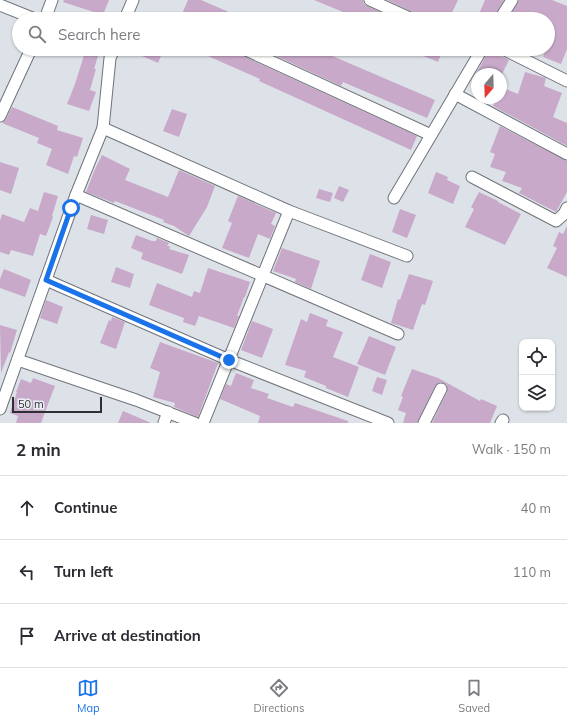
<!DOCTYPE html>
<meta charset="utf-8">
<style>
body{margin:0;font-family:Mulish,sans-serif;background:#f7f7f7;color:#2b2b33}
.controls{position:absolute;right:12px;bottom:12px;display:grid;overflow:hidden;border-radius:8px;box-shadow:0 1px 3px #0004}
.controls button{width:36px;height:36px;display:grid;place-items:center;padding:0;border:0;border-bottom:1px solid #e1e1e2;background:#fff;color:#2b2b33;font:20px sans-serif}
.compass{position:absolute;left:471px;top:68px;width:36px;height:36px;border-radius:50%;background:#fff;box-shadow:0 1px 3px #0004;rotate:199deg}
.scale{position:absolute;left:12px;bottom:10px;width:90px;box-sizing:border-box;padding-left:4px;border:2px solid #2d2f32;border-top:0;font-size:11px;line-height:14px;white-space:nowrap;color:#2d2f32;-webkit-text-stroke:3px #eaeff5;paint-order:stroke}
.stop{position:absolute;width:12px;height:12px;margin:-9px;border:3px solid #1a73e8;border-radius:50%;background:#fff}
.stop.end{background:#1a73e8;border-color:#fff;box-shadow:0 1px 4px #0008}
.list{margin:0;padding:0;list-style:none}
h2{display:flex;justify-content:space-between;align-items:center;height:52px;margin:0;padding:0 16px;font-size:17px}
h2 small{font-size:13px;font-weight:400;color:#7c7c81}
.list li{display:grid;grid-template-columns:26px 1fr auto;gap:12px;align-items:center;box-sizing:border-box;height:64px;padding:0 16px;border-top:1px solid #e1e1e2}
.list b{display:block;font-size:15px;white-space:nowrap}
.list em{font-size:13px;font-style:normal;color:#7c7c81}
.icon{flex:none;width:22px;height:22px;fill:none;stroke:currentColor;stroke-width:2;stroke-linecap:round;stroke-linejoin:round}
.map{position:relative;flex:none;width:567px;height:423px;overflow:hidden}
.search{position:absolute;background:#fff;box-shadow:0 1px 3px #0004;left:12px;right:12px;top:12px;height:44px;display:flex;align-items:center;gap:10px;box-sizing:border-box;padding:0 14px;border-radius:22px;color:#7c7c81;font-size:15px}
.sheet{height:244px;background:#fff}
nav{display:flex;justify-content:space-around;align-items:center;box-sizing:border-box;height:56px;border-top:1px solid #e1e1e2;background:#fff;font-size:11px;color:#7c7c81}
nav a{display:grid;justify-items:center;gap:2px}
nav .on{color:#1a73e8}
.map>svg:first-child{display:block}
</style>
<div class="map">
<svg width="567" height="423" viewBox="0 0 567 423">
<rect width="100%" height="100%" fill="#dde2e8"/>
<g fill="#c8a9c9">
<path d="M64,0H109L103,15L63,2Z"/>
<path d="M188,0H201L245,19H194L182,14Z"/>
<path d="M314,0H363L364,4L367,6L395,19H360Z"/>
<path d="M387,0H458L449,19H419L418,15L415,13Z"/>
<path d="M485,0H504L493,19L479,14Z"/>
<path d="M519,0H552L567,6V49L561,64L543,57L546,49H548V19H508Z"/>
<path d="M86,49H100L94,69H96L90,90L96,92L89,111L67,104L75,84Z"/>
<path d="M126,49H164L158,63Z"/>
<path d="M192,49H237L238,53L241,55L417,136L411,150L259,81L260,79Z"/>
<path d="M261,49H316L435,100L427,118L343,82L341,86Z"/>
<path d="M406,49H443L438,62Z"/>
<path d="M489,50L509,60L502,74H476Z"/>
<path d="M525,72L546,78L544,86L562,93L553,117L567,123V146L493,106L497,98H501V87L518,94Z"/>
<path d="M12,107L58,126L57,130L83,138L77,157L74,156L68,174L46,165L52,149L37,143L39,138L2,123L6,119Z"/>
<path d="M172,109L187,114L179,137L163,131Z"/>
<path d="M500,126L567,161V192L556,212L519,193L522,188L502,181L506,172L490,167L495,154L490,152Z"/>
<path d="M102,155L130,169L125,180L168,197L179,170L215,186L207,207L189,236L174,226L163,222L164,220L115,201L114,203L86,192L95,169Z"/>
<path d="M0,162L19,168L11,194L0,190Z"/>
<path d="M436,172L448,177L447,180L460,186L453,204L428,193Z"/>
<path d="M339,186L349,190L343,202L334,198Z"/>
<path d="M319,189L333,193L330,202L316,198Z"/>
<path d="M44,192L58,196L52,216L53,217L46,236L40,234L33,256L11,250L9,255L0,252V221L2,214L24,222L30,208L38,211Z"/>
<path d="M479,192L498,201V202L521,214L505,245L465,227L474,209L471,207Z"/>
<path d="M238,196L276,213L271,224L275,226L270,239L258,234L249,258L222,248L232,223L228,221Z"/>
<path d="M400,209L416,215L407,238L392,232Z"/>
<path d="M91,215L108,220L104,234L87,229Z"/>
<path d="M567,226V277L547,268L557,248L553,246L559,232L563,234Z"/>
<path d="M136,235L152,241H156L157,238L169,243L167,246H170L169,249L189,255L182,274L141,259L143,253L131,248Z"/>
<path d="M282,248L320,261L311,289L295,282L296,279L273,271Z"/>
<path d="M370,254L391,262L382,288L361,280Z"/>
<path d="M116,267L134,274L130,288L111,282Z"/>
<path d="M208,268L250,282L245,297H244L237,316H239L234,328L199,316L195,326L183,322L184,318L149,305L157,283L192,297L194,291L200,293Z"/>
<path d="M4,269L31,280L25,297L0,288V279Z"/>
<path d="M409,274L433,281L425,305L422,304L413,330L391,323L398,299L400,300Z"/>
<path d="M46,300L63,307L57,324L40,318Z"/>
<path d="M310,313L328,320L326,326L343,332L333,357L359,367L348,397L326,388V386L304,377L306,371L285,365L301,319L307,322Z"/>
<path d="M112,317L125,322L116,349L100,343L109,320L111,321Z"/>
<path d="M252,321L273,329L262,358L241,350Z"/>
<path d="M0,325L17,330L10,353L9,352L1,373Z"/>
<path d="M369,336L396,347L385,375L357,364Z"/>
<path d="M160,342L218,363L198,417L174,407L175,403L153,397L160,372L150,368Z"/>
<path d="M412,369L438,378L480,401L481,399L497,406L490,423H432L447,392V385L441,382L438,383L435,386L417,423H403L406,413L398,410L403,397L401,396Z"/>
<path d="M236,373L254,380L251,388L269,394L267,398L293,407L295,403L348,421V423H258L260,416L220,399L226,384L231,386Z"/>
<path d="M377,377L387,380L382,395L372,391Z"/>
<path d="M33,378L55,386L48,404L41,423H16L18,416L10,413L17,392H16L21,379L31,383Z"/>
<path d="M123,411L151,423H118Z"/>
</g>
<g fill="none" stroke-linecap="round" stroke-linejoin="round">
<g stroke="#70747a" stroke-width="13">
<g id="street">
<path d="M370,0L412,19"/>
<path d="M0,5L35,19"/>
<path d="M45,19L52,0"/>
<path d="M125,19L133,0"/>
<path d="M500,19L512,0"/>
<path d="M244,49L431,135"/>
<path d="M503,49L567,81"/>
<path d="M455,94L567,154"/>
<path d="M0,116L31,49"/>
<path d="M103,128L289,211L203,423"/>
<path d="M472,177L556,221L564,214L567,208"/>
<path d="M76,195L398,334"/>
<path d="M394,198L482,49"/>
<path d="M289,211L407,256"/>
<path d="M46,280L229,360L388,423"/>
<path d="M18,360L136,400L195,423"/>
<path d="M0,409L76,195L103,128L110,58L114,49"/>
<path d="M164,423L168,412"/>
<path d="M424,423L441,389"/>
<path d="M501,423L503,420"/>
</g>
</g>
<use href="#street" stroke="#fff" stroke-width="11"/>
</g>
<g fill="none" stroke-linecap="round" stroke-linejoin="round">
<path stroke="#1a73e8" stroke-width="5" d="M71,208L46,280L229,360"/>
</g>
</svg>
<div class="controls">
<button><svg class="icon" aria-label="locate" viewBox="0 0 24 24"><circle cx="12" cy="12" r="6"/><path d="M12 2v4M12 18v4M2 12h4M18 12h4"/></svg></button>
<button><svg class="icon" aria-label="layers" viewBox="0 0 24 24"><path d="M12 4l9 5-9 5-9-5zM3 14l9 5 9-5"/></svg></button>
</div>
<svg class="compass" viewBox="-18 -18 36 36"><path d="M0-13l5 13h-10z" fill="#e53935"/><path d="M0 13l5-13h-10z" fill="#7c7c81"/></svg>
<div class="scale">50 m</div>
<div class="stop" style="left:71px;top:208px"></div>
<div class="stop end" style="left:229px;top:360px"></div>
<div class="search"><svg class="icon" aria-label="search" viewBox="0 0 24 24"><circle cx="10" cy="10" r="6"/><path d="M15 15l6 6"/></svg>Search here</div>
</div>
<section class="sheet">
<h2>2 min<small>Walk · 150 m</small></h2>
<ul class="list">
<li><svg class="icon" aria-label="ahead" viewBox="0 0 24 24"><path d="M12 20V5M6 11l6-6 6 6"/></svg><div><b>Continue</b></div><em>40 m</em></li>
<li><svg class="icon" aria-label="left" viewBox="0 0 24 24"><path d="M17 20v-9H6M10 6l-5 5 5 5"/></svg><div><b>Turn left</b></div><em>110 m</em></li>
<li><svg class="icon" aria-label="arrive" viewBox="0 0 24 24"><path d="M6 21V4h12l-3 4 3 4H6"/></svg><div><b>Arrive at destination</b></div></li>
</ul>
</section>
<nav>
<a class="on"><svg class="icon" aria-label="map" viewBox="0 0 24 24"><path d="M3 6l6-2 6 2 6-2v14l-6 2-6-2-6 2zM9 4v14M15 6v14"/></svg>Map</a>
<a><svg class="icon" aria-label="directions" viewBox="0 0 24 24"><path d="M12 3l9 9-9 9-9-9zM9 14v-3h6M13 9l2 2-2 2"/></svg>Directions</a>
<a><svg class="icon" aria-label="saved" viewBox="0 0 24 24"><path d="M7 4h10v16l-5-4-5 4z"/></svg>Saved</a>
</nav>
